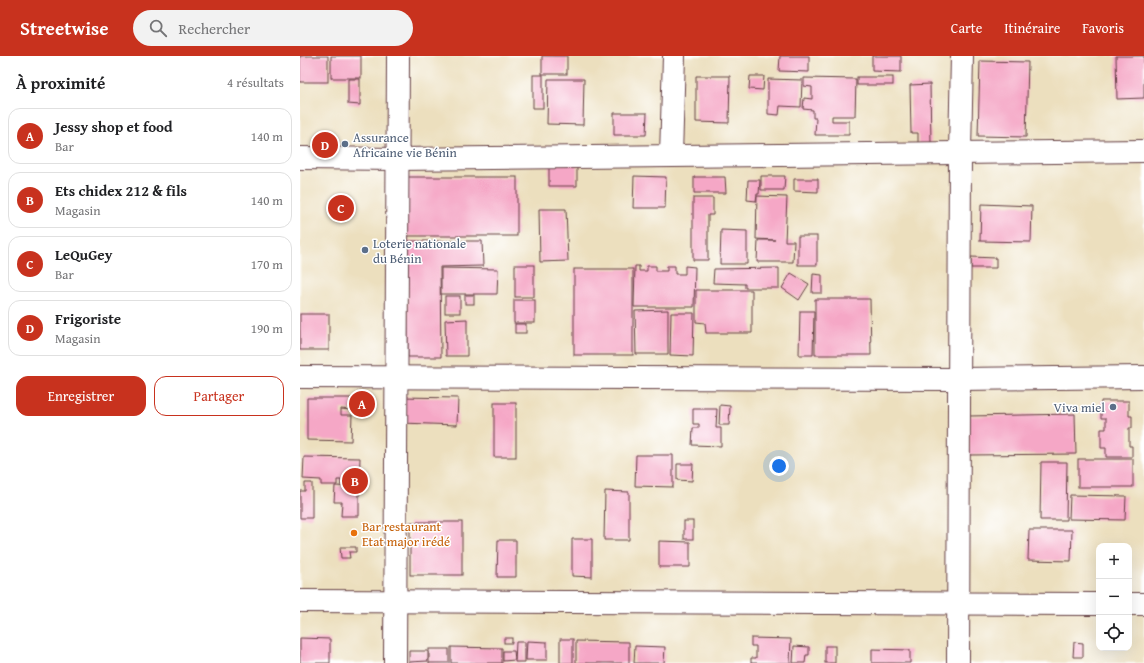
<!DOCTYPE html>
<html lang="fr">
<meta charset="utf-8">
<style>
body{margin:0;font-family:"Gentium Book Plus",serif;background:#f2f2f2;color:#202124}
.controls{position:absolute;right:12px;bottom:12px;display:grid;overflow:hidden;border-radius:8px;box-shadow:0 4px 16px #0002}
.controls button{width:36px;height:36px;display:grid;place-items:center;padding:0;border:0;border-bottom:1px solid #e0e0e0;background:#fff;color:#202124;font:20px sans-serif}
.you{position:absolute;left:479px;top:410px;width:14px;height:14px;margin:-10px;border:3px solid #fff;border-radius:50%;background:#1a73e8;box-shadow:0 0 0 6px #1a73e833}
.badge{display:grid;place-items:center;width:26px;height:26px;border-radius:50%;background:#c8321e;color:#fff;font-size:13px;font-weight:700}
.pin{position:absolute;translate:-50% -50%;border:2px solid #fff;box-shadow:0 1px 4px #0006}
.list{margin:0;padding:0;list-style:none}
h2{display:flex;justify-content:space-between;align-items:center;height:52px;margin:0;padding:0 16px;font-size:17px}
h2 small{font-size:13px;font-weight:400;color:#757577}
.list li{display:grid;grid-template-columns:26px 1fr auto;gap:12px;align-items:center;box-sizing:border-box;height:56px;margin:0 8px 8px;padding:0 8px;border:1px solid #e0e0e0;border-radius:12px}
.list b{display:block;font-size:15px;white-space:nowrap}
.list p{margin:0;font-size:13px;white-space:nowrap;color:#757577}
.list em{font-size:13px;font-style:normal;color:#757577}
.actions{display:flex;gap:8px;padding:12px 16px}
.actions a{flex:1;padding:9px 0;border:1px solid #c8321e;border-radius:12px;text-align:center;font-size:14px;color:#c8321e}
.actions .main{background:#c8321e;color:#fff}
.icon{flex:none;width:22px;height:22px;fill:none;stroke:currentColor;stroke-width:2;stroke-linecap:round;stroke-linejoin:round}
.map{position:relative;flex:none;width:844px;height:607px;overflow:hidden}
header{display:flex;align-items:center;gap:24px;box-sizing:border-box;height:56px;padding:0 20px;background:#c8321e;color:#fff}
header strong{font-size:19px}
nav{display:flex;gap:22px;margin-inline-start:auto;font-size:14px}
.search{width:280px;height:36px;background:#f2f2f2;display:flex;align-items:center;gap:10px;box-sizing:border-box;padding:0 14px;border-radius:22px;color:#757577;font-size:15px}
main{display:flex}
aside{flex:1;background:#fff}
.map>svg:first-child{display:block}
</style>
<header>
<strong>Streetwise</strong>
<div class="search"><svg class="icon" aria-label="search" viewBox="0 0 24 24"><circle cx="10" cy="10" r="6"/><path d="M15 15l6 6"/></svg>Rechercher</div>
<nav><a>Carte</a><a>Itinéraire</a><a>Favoris</a></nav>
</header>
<main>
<aside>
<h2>À proximité<small>4 résultats</small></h2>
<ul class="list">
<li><span class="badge">A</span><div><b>Jessy shop et food</b><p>Bar</p></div><em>140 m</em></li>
<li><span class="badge">B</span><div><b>Ets chidex 212 &amp; fils</b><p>Magasin</p></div><em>140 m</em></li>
<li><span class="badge">C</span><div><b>LeQuGey</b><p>Bar</p></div><em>170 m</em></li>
<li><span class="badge">D</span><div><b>Frigoriste</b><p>Magasin</p></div><em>190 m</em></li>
</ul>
<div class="actions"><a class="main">Enregistrer</a><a>Partager</a></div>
</aside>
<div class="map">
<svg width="844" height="607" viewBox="0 0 844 607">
<rect width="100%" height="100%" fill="#fff"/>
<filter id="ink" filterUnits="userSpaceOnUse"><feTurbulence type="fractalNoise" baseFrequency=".025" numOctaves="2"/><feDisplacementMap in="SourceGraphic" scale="8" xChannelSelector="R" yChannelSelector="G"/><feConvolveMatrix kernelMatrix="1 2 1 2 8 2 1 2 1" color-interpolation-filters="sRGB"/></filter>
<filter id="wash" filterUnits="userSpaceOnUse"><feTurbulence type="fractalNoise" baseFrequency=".012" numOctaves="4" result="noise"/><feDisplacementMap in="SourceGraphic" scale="16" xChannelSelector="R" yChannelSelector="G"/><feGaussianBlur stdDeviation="0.9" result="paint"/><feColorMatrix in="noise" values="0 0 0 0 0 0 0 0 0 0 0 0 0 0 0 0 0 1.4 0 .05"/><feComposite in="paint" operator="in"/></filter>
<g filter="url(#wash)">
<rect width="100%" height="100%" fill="#ecdfbe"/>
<g id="blocks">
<g fill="#f5a7c6">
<rect x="0" y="0" width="28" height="26"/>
<rect x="31" y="0" width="30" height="22"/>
<rect x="242" y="0" width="25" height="18"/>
<path d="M480,0H509V16L479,15Z"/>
<path d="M572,0H601V16L572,15Z"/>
<path d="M816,0H844V42L817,43Z"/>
<path d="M680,5L728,6L726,81L678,80Z"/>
<rect x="233" y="19" width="10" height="33"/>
<path d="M396,20H430L429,67L396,66Z"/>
<path d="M450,20H464L463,34L449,33Z"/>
<rect x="557" y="21" width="36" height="8"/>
<path d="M504,22L556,23L555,60H532V65H549V79H515L516,62H513V54L503,53L504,42L512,43V31L504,30Z"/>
<path d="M48,23H60V49L48,48Z"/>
<path d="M248,23H284L283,69L247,68Z"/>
<path d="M468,23L502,24L501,51L480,50L479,59L468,58Z"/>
<path d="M630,28L631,88H618V77H611L610,29Z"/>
<path d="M314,57H347L346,79H314Z"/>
<path d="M249,101L277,102V130H249Z"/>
<path d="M334,120L366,121L365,152H333Z"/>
<path d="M461,120H485L484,134H461Z"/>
<rect x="103" y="121" width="114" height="59"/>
<path d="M394,121H425L426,137H394Z"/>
<path d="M494,123H518V136L494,135Z"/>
<path d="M448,124H460L459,138H457L456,145L447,144Z"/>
<path d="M457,140L487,141L485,185H494L493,206H457L458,184H475L456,183Z"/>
<path d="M393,142H413V159H408V204H393Z"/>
<path d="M681,148L732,150L731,186L680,185Z"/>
<path d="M239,153H266L268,205L240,206Z"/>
<path d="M421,174L447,175V208H420Z"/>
<rect x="498" y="180" width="19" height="29"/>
<path d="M107,185H182L183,210L140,211L141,301H108Z"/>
<path d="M671,201L696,202V212H671Z"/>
<rect x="215" y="209" width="19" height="32"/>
<path d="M335,210H339V215H347V210H356V215H367V210H375V218H385V210L395,211L394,251H334Z"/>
<path d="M141,212L198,213L197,238H141Z"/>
<path d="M479,212V232H445V228L413,227L414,213Z"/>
<rect x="274" y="213" width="59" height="86"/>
<path d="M491,217L509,228L499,244L482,232Z"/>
<path d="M513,218L522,219V237H512Z"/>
<path d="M396,234H452V277H406L405,267L396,266Z"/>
<rect x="165" y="239" width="9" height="9"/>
<rect x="145" y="240" width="15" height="17"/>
<path d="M515,243H570L571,299H515Z"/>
<rect x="214" y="244" width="21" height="23"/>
<path d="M368,254V298H336L335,255Z"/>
<path d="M500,255H514L513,299H499Z"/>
<path d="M371,257H394L393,300L370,299Z"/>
<rect x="0" y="258" width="29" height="36"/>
<path d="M167,263V300H146L145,264Z"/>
<rect x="215" y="268" width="11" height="9"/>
<path d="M102,341L158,342L157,369L102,367Z"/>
<path d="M7,342H52V354L41,353V359H52L51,385L7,384Z"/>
<path d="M801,345H829V360H832V372H829V390H832V401H806V392H801V373H806V362H801Z"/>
<rect x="194" y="347" width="22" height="54"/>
<path d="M420,349L430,350L429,369H419Z"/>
<path d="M393,353H417L416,372H421V390L392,389L393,372H399V368H393Z"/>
<path d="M775,358L776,398L669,399V360Z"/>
<path d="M336,399H373V431L335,430Z"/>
<path d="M4,401L60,402L59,429H41V424H37V429H21V424L3,423Z"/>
<rect x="778" y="403" width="55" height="28"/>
<path d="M741,406H767L766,464H740Z"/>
<path d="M377,408H393L392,425L377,424Z"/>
<path d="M5,427H12V462H0V435H5Z"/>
<path d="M35,430L59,431V460H41L42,446H34Z"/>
<path d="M305,435L329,436V484H304Z"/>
<path d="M770,439L826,440L825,464L769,463Z"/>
<rect x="384" y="465" width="9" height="18"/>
<rect x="110" y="466" width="52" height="53"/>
<path d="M729,474H772L771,505L728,504Z"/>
<path d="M272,483H292V521L272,520Z"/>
<path d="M198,484H216V521H197Z"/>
<path d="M359,485L390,486V511H359Z"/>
<path d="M40,491H56V496H49L50,502H41Z"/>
<path d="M0,582L30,583V607H0Z"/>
<rect x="204" y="582" width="8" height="5"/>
<path d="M451,582L491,583L490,607H451V602H456V590H451Z"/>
<rect x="260" y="583" width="13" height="24"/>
<path d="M227,585L247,586V604H226Z"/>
<path d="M276,585L329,586V607H276Z"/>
<path d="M216,586H225V606H215Z"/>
<path d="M774,586L783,587V601H773Z"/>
<path d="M335,590L365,591L364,607H334Z"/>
<path d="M494,590L509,591V599H506L505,607H493Z"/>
<rect x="525" y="590" width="10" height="17"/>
<path d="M151,591L202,592V607H151Z"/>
<rect x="129" y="593" width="20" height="14"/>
<path d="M572,593L610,594V607H572Z"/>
<path d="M109,595H128V605L109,606Z"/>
<path d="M203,595H214L215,604L203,605Z"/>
</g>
</g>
</g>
<g filter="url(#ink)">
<use href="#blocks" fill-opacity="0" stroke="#623c41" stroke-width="1"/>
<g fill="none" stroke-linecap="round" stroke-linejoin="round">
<g stroke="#623c41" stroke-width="24">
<g id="minor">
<path d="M371,99L374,0"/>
<path d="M0,102L98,103L844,95"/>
<path d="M0,321L659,323L844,321"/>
<path d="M0,545L799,548"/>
<path d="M829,548H844"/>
<path d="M95,607L98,0"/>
<path d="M658,607L660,96L662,0"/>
</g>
</g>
<use href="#minor" stroke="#fff" stroke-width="22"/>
</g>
</g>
<g fill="#5c6f8a" stroke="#fff" stroke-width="1.5">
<circle cx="45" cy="88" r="4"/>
<circle cx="65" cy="194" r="4"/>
<circle cx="813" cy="351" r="4"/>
</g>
<circle fill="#e8710a" stroke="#fff" stroke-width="1.5" cx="54" cy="477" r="4"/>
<g text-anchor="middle" stroke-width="3" stroke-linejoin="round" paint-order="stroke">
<g font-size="13" fill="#4e5e75" stroke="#fff" text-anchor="start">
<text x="53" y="86">Assurance<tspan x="53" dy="15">Africaine vie Bénin</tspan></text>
<text x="73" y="192">Loterie nationale<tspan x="73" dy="15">du Bénin</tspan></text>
<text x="805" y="356" text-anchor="end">Viva miel</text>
</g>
<g font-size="13" fill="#c56008" stroke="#fff" text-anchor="start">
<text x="62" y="475">Bar restaurant<tspan x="62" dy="15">Etat major irédé</tspan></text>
</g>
</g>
</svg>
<div class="controls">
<button>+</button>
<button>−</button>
<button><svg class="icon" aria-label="locate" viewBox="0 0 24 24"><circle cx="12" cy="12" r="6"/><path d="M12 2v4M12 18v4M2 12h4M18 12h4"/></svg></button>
</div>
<div class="you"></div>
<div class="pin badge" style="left:62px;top:348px">A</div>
<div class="pin badge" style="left:55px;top:425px">B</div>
<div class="pin badge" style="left:41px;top:152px">C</div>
<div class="pin badge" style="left:25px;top:89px">D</div>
</div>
</main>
